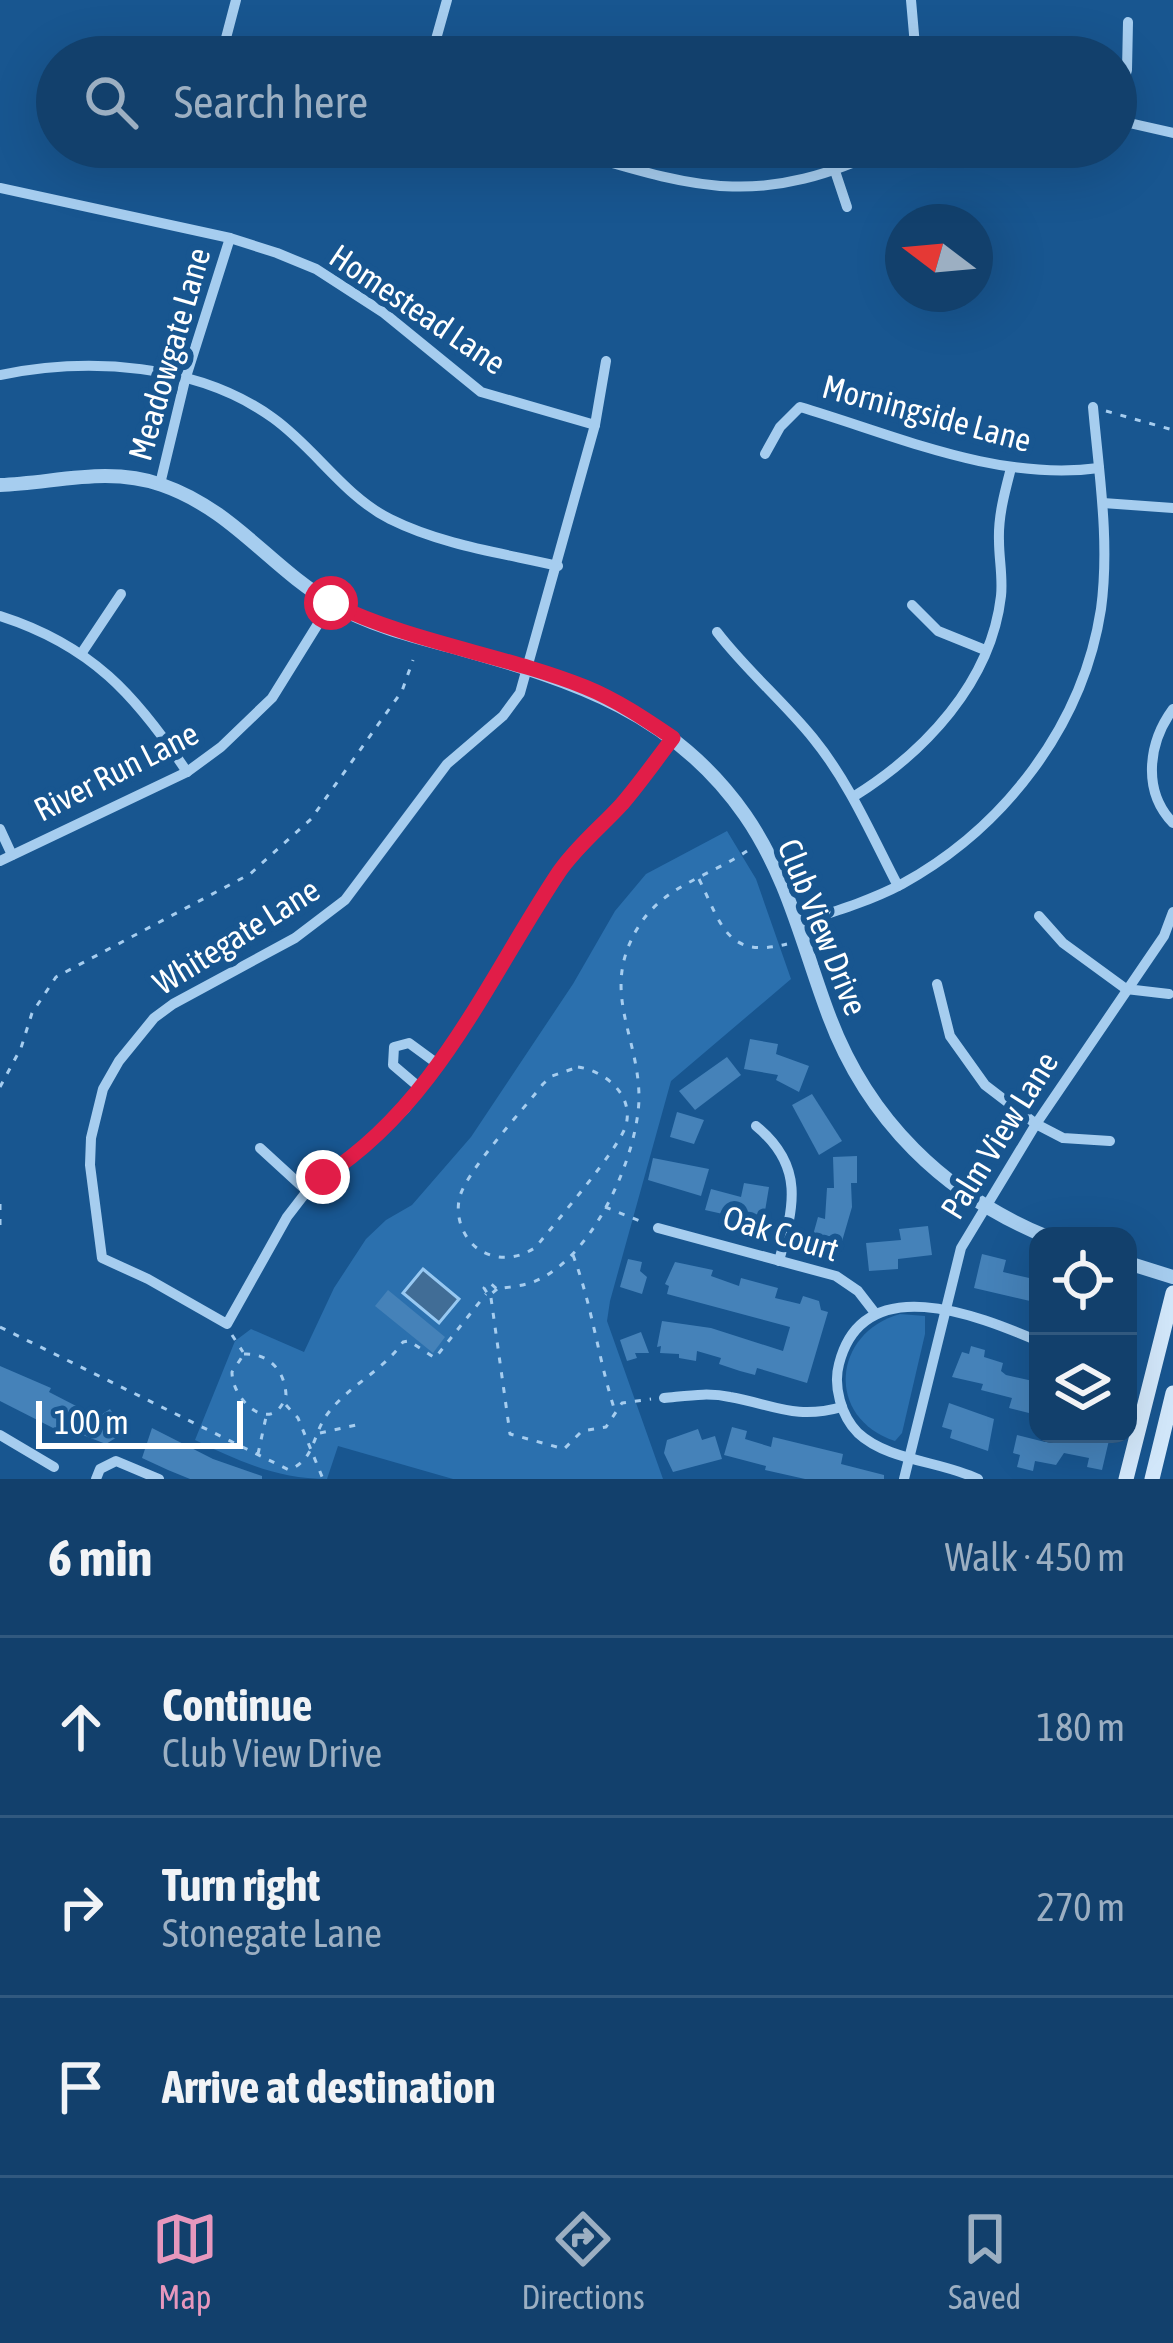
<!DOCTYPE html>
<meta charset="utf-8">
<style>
body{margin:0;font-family:"Asap Condensed",sans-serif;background:#1f4b74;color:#f1f3f6}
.controls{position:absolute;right:36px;bottom:36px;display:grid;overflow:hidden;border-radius:24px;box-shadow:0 12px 48px #0002}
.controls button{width:108px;height:108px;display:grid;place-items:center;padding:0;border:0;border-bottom:3px solid #31597f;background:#12406c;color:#f1f3f6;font:60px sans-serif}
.compass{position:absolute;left:885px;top:204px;width:108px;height:108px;border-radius:50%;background:#12406c;box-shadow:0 12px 48px #0002;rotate:286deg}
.scale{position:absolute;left:36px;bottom:30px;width:207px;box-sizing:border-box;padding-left:12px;border:6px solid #fff;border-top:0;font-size:33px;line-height:42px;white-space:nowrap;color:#fff;-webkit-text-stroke:9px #185690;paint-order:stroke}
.stop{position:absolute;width:36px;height:36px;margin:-27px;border:9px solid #e11d48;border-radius:50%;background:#fff}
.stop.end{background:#e11d48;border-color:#fff;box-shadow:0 3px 12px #0008}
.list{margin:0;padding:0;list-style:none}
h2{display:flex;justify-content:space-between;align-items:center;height:156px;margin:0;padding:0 48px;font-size:51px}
h2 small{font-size:39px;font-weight:400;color:#9cafc2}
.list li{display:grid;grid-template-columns:78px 1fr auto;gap:36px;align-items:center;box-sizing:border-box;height:180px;padding:0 48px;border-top:3px solid #31597f}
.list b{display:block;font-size:45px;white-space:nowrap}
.list p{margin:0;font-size:39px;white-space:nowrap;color:#9cafc2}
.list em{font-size:39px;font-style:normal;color:#9cafc2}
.icon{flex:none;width:66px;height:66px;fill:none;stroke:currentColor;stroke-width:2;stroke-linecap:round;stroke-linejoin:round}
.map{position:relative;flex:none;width:1173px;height:1479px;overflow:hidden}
.search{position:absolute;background:#12406c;box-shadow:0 12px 48px #0002;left:36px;right:36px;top:36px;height:132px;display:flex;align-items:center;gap:30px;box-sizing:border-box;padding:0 42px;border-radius:66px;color:#9cafc2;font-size:45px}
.sheet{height:696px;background:#12406c}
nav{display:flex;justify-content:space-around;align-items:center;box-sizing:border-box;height:168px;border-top:3px solid #31597f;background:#12406c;font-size:33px;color:#9cafc2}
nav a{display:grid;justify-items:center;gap:6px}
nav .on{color:#e797bd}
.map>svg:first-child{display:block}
</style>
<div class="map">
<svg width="1173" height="1479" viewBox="0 0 1173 1479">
<rect width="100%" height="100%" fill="#185690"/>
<g fill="#2b70ae">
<path d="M727,831L756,879L791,979L671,1081L610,1301L607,1321L663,1479H453L338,1446L327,1479C278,1479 238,1461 195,1440L235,1341L251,1329L304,1352L334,1288L366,1239L386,1220L412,1205L471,1137L573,984L615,911L646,874Z"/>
<path d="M900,1314L925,1316V1334L902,1433L895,1441C825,1418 832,1333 900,1314Z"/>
</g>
<path fill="#416d96" stroke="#98c9f2" stroke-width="3" d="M423,1269L459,1299L439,1323L403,1293Z"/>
<g fill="#4582b9">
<path d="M750,1039L778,1044L776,1054L809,1066L799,1092L776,1080L778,1075L744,1069Z"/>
<path d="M727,1057L741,1075L695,1110L679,1091Z"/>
<path d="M812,1094L842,1141L819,1155L792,1105Z"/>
<path d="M677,1112L704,1120L694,1144L670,1137Z"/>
<path d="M857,1156V1183H851L852,1207L838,1255L810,1246L818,1217L825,1219L827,1188H834L833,1157Z"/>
<path d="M653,1158L709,1169L701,1196L648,1180Z"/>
<path d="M744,1183L769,1187L763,1223L705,1210L711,1189L741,1197Z"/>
<path d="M928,1226L932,1255L898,1259V1269L869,1271L866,1243L901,1240L899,1229Z"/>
<path d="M982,1254L1006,1260L1003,1272L1038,1280V1297L1031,1295L1030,1301L974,1288Z"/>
<path d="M628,1259L642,1262L640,1271L647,1277L642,1294L620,1287Z"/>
<path d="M675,1262L713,1270L711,1276L739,1286L741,1278L778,1288L775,1298L800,1304L803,1296L819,1301L821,1310L828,1312L807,1383L757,1368L755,1375L740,1371L719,1364L721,1358L697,1351L696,1361L679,1358V1354L660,1353L661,1346L657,1347L662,1321L711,1328L783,1351L790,1327L667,1294L669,1286L665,1284Z"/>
<path d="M388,1290L445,1337L433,1353L375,1306Z"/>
<path d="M641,1332L649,1353H635L637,1358L627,1361L620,1340Z"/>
<path d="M971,1346L985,1350L984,1357L1003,1363L1001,1371L1006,1375L1033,1381L1029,1413L1009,1408L1012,1398L981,1390L983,1384L952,1377L962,1352L969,1354Z"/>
<path d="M0,1366L51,1388L49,1392L80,1408L71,1428L61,1423L57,1430L0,1401Z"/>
<path d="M949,1403L994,1419L988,1451L950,1438L952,1430L942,1427Z"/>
<path d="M110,1409L125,1432L106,1444L75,1432Z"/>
<path d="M732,1427L747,1431L745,1439L771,1447L773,1437L843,1454L841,1464L884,1475V1479H805L765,1470L766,1466L724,1455Z"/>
<path d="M152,1428L213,1459L262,1476V1479H190L168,1470L142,1458Z"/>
<path d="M698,1429L702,1440L715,1436L722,1459L673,1472L664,1453L667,1440Z"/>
<path d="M1047,1434L1080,1441L1082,1434L1110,1436L1102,1470L1087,1467L1089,1458L1064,1453L1056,1465L1035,1461L1033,1471L1017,1467L1020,1455L1013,1453L1017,1435L1045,1442Z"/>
</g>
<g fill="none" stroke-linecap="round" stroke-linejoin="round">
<g stroke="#a6cdef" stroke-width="3" stroke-dasharray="6 9" stroke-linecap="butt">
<path d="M1106,411L1173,430"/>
<path d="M699,879C722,926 727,959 787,944"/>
<path d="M578,1067C605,1071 634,1095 626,1125C620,1148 554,1224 536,1247C520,1258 501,1261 483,1252C464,1242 454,1217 460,1196C468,1169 524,1109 543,1084L552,1076Z"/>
<path d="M0,1087L21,1048L32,1013L56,977L250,874L311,819L402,691L413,660"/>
<path d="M0,1204V1228"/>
<path d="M605,1207L645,1223"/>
<path d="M573,1255C592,1305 598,1357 614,1408"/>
<path d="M497,1289L489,1296L484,1288L490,1283L497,1289C509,1287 523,1286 533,1282C592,1260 638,1157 639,1098C639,1035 600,992 637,929C662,886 708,877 747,851"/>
<path d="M491,1298L510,1434L564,1449L582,1431L606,1427L622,1403L651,1399"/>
<path d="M0,1327L289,1470C315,1459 312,1437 326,1416C347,1386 381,1373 403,1342L409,1341L435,1358L486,1294"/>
<path d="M232,1335L243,1352"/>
<path d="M244,1354C269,1353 285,1371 286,1395C274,1437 232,1402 232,1372Z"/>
<path d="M286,1405L298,1418L323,1479"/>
<path d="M320,1433L356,1425"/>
<path d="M258,1454L266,1417"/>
</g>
<g stroke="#a6cdef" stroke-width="10">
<path d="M911,0L916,57"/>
<path d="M221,57L236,0"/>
<path d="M431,57L447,0"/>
<path d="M1116,107L1127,70L1128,22"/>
<path d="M1116,120L1173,133"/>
<path d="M558,147C691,186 755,212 888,147"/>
<path d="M835,171L847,207"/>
<path d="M0,188L230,238L277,253L316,269L384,313L481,392L595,425"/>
<path d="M606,361L595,425L520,693L503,716L447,764L345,900L295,938L173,1004L154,1018L119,1061L103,1089L91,1138L90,1165L102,1258L148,1279L227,1324L287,1217L307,1191L374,1139L405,1109L458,1038L561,869L621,804L673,738"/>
<path d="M0,375C88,357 197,363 273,418C315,448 344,496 390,519C442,545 502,553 558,566"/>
<path d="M765,454L780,427L800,407C895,435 998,482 1099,468"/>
<path d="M160,484L185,380L230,238"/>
<path d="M1103,503L1173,508"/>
<path d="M912,605L938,631L985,650"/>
<path d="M0,616C91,645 136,695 187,772"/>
<path d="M717,632C746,670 783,701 813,738C849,782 872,836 898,886"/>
<path d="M81,654L121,594"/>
<path d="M1173,709C1148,743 1142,791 1173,823"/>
<path d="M853,797C924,753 991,683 1001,596C1003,577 999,559 999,541C998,516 1005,491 1011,468"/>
<path d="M0,829L12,855"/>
<path d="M0,861L187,772L221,747L272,698L331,603"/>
<path d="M1039,916L1063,943L1126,989L1169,994"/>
<path d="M799,923C833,912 870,901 902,884C1004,828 1083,726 1101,609C1110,542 1099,474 1093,407"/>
<path d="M937,984L950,1036L985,1085L1036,1124L1063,1138L1110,1141"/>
<path d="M420,1088L393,1065L394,1047L409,1043L439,1065"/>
<path d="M756,1126C805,1166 794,1206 779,1261"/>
<path d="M260,1148L307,1191"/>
<path d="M658,1228L836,1276L858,1291L875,1313"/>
<path d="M664,1398C686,1396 708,1392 730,1397C775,1405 795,1420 842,1407"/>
<path d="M0,1435L54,1467"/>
<path d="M96,1479L100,1469L116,1461L159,1479"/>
<path d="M904,1479L961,1248L1036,1124L1164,936L1173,912"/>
<path d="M978,1479C941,1461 888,1461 858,1433C841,1416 833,1386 839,1364C863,1269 977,1315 1038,1341"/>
</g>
<g stroke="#a6cdef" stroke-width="14">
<path d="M0,485C55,483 108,466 162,485C234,510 270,568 333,604C373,627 417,637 461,649C575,681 674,713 745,815C788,877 803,947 829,1016C868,1120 944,1194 1045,1236"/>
<path d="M1128,1263L1173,1277"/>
</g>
<g stroke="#d3e8fb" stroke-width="15">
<path d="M1126,1479L1173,1293"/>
<path d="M1152,1479L1173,1393"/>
</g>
</g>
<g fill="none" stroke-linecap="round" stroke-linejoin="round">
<path stroke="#e11d48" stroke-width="15" d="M323,1177C436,1105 487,980 559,872C577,846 601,827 622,804C640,783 656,760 673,738C645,719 617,700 585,687C502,654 412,643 331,603"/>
</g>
<g text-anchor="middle" stroke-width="12" stroke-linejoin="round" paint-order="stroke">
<g font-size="33" fill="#fff" stroke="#185690">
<text transform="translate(418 309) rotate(34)" y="12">Homestead Lane</text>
<text transform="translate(169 354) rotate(-74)" y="12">Meadowgate Lane</text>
<text transform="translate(927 413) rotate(15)" y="12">Morningside Lane</text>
<text transform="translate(116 771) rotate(-27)" y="12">River Run Lane</text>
<text transform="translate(823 927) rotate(68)" y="12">Club View Drive</text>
<text transform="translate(236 936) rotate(-32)" y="12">Whitegate Lane</text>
<text transform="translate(999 1135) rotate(-58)" y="12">Palm View Lane</text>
<text transform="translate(781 1233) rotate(17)" y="12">Oak Court</text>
</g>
</g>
</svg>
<div class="controls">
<button><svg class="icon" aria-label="locate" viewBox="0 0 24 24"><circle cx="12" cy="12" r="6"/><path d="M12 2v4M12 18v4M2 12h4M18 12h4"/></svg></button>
<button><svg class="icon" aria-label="layers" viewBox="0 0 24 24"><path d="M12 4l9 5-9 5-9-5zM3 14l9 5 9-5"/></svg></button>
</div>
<svg class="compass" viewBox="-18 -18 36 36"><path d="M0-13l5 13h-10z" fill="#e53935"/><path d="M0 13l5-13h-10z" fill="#9cafc2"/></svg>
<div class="scale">100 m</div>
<div class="stop" style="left:331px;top:603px"></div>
<div class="stop end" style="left:323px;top:1177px"></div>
<div class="search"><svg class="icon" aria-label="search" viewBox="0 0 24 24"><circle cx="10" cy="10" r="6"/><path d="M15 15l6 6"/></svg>Search here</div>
</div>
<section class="sheet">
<h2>6 min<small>Walk · 450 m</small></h2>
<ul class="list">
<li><svg class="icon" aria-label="ahead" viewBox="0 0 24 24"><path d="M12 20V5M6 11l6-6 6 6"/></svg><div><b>Continue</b><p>Club View Drive</p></div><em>180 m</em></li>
<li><svg class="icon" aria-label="right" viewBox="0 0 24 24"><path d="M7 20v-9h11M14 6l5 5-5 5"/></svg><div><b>Turn right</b><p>Stonegate Lane</p></div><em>270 m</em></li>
<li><svg class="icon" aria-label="arrive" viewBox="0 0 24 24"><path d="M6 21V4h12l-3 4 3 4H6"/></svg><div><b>Arrive at destination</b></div></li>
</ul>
</section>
<nav>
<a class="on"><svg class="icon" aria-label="map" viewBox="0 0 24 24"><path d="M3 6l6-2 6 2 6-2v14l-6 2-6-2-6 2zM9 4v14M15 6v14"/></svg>Map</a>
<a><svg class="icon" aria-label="directions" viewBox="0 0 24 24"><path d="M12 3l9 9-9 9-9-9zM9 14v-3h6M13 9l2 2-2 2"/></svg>Directions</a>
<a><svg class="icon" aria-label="saved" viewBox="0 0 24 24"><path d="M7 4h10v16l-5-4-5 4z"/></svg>Saved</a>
</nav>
